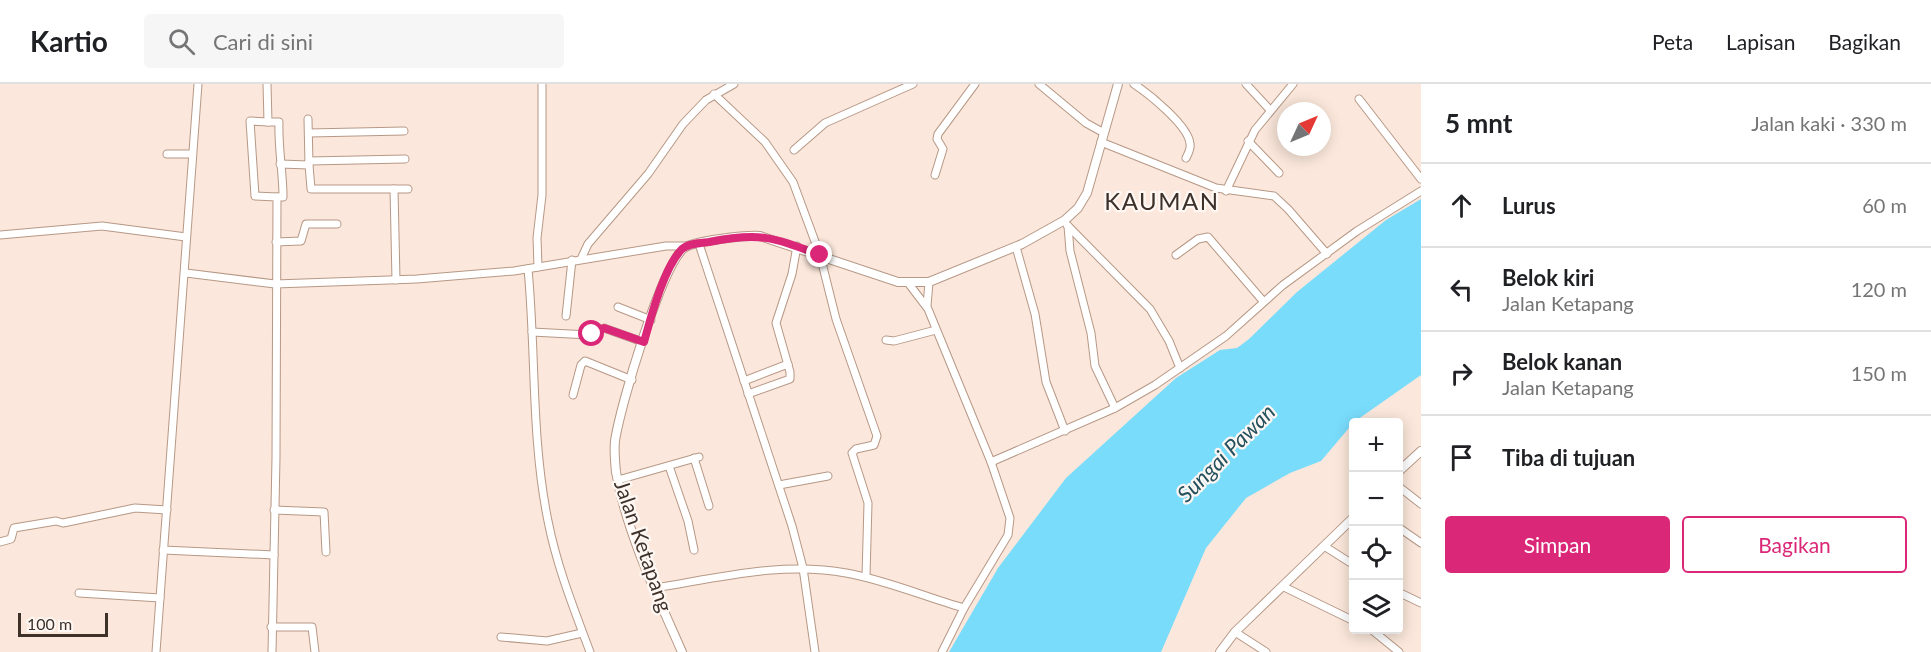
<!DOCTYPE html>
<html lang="id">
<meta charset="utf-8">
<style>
body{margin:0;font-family:Lato,sans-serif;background:#f6f6f6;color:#202124}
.controls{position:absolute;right:18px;bottom:18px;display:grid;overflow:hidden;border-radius:6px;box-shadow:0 3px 15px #0003}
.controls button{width:54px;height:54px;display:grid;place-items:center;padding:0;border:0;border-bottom:2px solid #e0e0e0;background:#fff;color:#202124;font:30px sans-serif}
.compass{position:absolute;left:1277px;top:18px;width:54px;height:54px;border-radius:50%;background:#fff;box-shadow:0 3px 15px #0003;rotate:46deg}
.scale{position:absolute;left:18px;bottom:15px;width:90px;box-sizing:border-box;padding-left:6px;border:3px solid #3d3129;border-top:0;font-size:16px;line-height:21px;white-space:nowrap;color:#3d3129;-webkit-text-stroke:4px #fef7f3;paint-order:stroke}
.stop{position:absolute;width:18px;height:18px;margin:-14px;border:4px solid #db2777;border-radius:50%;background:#fff}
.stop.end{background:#db2777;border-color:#fff;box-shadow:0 2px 6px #0008}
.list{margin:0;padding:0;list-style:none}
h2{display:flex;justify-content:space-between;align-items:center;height:78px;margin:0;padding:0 24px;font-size:26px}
h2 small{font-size:20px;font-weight:400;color:#757577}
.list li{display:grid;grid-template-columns:39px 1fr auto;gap:18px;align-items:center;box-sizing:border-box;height:84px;padding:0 24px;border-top:2px solid #e0e0e0}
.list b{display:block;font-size:22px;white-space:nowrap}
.list p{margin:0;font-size:20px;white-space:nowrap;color:#757577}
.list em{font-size:20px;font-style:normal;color:#757577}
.actions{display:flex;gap:12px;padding:18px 24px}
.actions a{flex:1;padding:14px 0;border:2px solid #db2777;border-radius:6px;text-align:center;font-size:21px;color:#db2777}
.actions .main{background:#db2777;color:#fff}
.icon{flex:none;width:33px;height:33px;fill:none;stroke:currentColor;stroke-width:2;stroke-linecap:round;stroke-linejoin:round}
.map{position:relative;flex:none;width:1421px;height:568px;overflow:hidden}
header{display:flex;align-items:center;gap:36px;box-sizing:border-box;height:84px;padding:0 30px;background:#fff;border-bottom:2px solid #e0e0e0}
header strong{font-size:28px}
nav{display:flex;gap:33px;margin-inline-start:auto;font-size:21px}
.search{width:420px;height:54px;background:#f6f6f6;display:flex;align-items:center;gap:15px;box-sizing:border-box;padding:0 21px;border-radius:6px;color:#757577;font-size:22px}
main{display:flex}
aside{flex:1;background:#fff}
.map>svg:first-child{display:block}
</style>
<header>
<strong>Kartio</strong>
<div class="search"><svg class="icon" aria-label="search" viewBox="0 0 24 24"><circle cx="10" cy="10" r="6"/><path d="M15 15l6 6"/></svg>Cari di sini</div>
<nav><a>Peta</a><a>Lapisan</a><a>Bagikan</a></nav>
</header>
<main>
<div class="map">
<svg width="1421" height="568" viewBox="0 0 1421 568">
<rect width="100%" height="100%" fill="#fbe7db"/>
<path fill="#79dcfb" d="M1421,115V291L1354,338L1321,377L1290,389L1246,414L1206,464L1161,568H949L998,484L1066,394L1176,294L1220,266L1237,264L1249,255L1297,208L1386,136Z"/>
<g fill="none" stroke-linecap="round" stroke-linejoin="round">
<g stroke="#b79886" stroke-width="9">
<g id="minor">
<path d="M267,0L268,38H279C278,64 283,88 283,113H277L276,374L272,568"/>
<path d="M1039,0L1086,39L1104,49"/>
<path d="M1134,0C1149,10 1189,42 1190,60C1191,65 1188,70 1186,74"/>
<path d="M1246,0L1270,26"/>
<path d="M714,10L765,58L793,98L820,171L836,235L877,352L874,361L856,365L852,369L868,419L866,493"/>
<path d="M1359,15L1421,95"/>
<path d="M268,38L250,37L255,112L277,113"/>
<path d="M309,49L404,47"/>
<path d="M1248,57L1279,89"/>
<path d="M1101,58L1216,104L1274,112L1288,125L1327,170"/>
<path d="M794,66L825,39L913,0"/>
<path d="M167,70H191"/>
<path d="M309,77L405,75"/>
<path d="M280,80L309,81L308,35"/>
<path d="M309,81L311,105H408"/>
<path d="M935,91L943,65L937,55L938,50L975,0"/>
<path d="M394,105L396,196"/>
<path d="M1226,107L1255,46L1293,0"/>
<path d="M1067,141L1150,225L1169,257L1180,284"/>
<path d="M1068,142L1070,167L1091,249L1095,282L1115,324"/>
<path d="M0,151L102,142L186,153"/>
<path d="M276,158L301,157L306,140H337"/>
<path d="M699,160L792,442L803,484L815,568"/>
<path d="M1016,163L1035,230L1046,298L1065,347"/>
<path d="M1176,171L1198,155L1208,153L1263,217"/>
<path d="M581,175L588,160L648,90L683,40L706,16L734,0"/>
<path d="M538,183L537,154L542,111V0"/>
<path d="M528,185C536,269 531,354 548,437C557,483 574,525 590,568"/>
<path d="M186,189L275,200L417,195L514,187L666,162H688"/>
<path d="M909,200L928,225L991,378L1010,434L1008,451L964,524L942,568"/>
<path d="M927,222L929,198"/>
<path d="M618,223L651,236"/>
<path d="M566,232L572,176"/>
<path d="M532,248L589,251L604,244L643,258"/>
<path d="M886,256L894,257L936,246"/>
<path d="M744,297L788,280"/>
<path d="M748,310L790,295V288L776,239L792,190L797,162"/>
<path d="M573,311L581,281L585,277L632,296"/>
<path d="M694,374L709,422"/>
<path d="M991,378L1115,324L1155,301L1226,252L1283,201L1357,147L1421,107"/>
<path d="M669,382L688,437L694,466"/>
<path d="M618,396L699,373"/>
<path d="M779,401L828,392"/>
<path d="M1398,402L1421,420"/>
<path d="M274,426L324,428L326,468"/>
<path d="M1398,443L1421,459"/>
<path d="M0,458L11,455L14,444L56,437L63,439L135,424L167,426"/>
<path d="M1324,462L1354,481"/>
<path d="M163,466L274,471"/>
<path d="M1284,503L1354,537"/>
<path d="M655,504C717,494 783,477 846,489C886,496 925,513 964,524"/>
<path d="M1398,508L1421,519"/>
<path d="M79,509L160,514"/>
<path d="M271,543H312L315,568"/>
<path d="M1372,546L1399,568"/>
<path d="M1235,548L1266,568"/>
<path d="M501,553L547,557L582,549"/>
<path d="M156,568L198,0"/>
</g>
</g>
<g stroke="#b79886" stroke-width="10">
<g id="major">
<path d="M1398,388L1421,367"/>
<path d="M682,568C657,511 627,450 616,388C615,378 614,367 615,357C620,323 661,183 684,164C693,157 746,151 760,152L898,198H929L1022,160L1065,136L1078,124L1087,109L1118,0"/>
<path d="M1220,568L1235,548L1354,433"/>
</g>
</g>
<use href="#minor" stroke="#fff" stroke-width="7"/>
<use href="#major" stroke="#fff" stroke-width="8"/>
</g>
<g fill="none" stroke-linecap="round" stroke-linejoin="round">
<path stroke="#db2777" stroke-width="8" d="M592,250L604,244L644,258C651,233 664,183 682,165C689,159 700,159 709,158C760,148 772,153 820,171"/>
</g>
<g text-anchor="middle" stroke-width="4.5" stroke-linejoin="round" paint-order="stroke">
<g font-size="21" fill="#3d3129" stroke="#fef7f3">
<text transform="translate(643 462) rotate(71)" y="7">Jalan Ketapang</text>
</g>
<g font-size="22" font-style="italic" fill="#25515e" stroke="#fef7f3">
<text transform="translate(1226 369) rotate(-45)" y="8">Sungai Pawan</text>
</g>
<g font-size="24" letter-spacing="1.5" fill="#3d3129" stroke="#fef7f3">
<text x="1162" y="126">KAUMAN</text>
</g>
</g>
</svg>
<div class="controls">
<button>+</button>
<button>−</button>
<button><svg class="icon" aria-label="locate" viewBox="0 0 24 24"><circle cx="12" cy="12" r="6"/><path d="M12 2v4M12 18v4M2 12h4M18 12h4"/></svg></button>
<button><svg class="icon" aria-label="layers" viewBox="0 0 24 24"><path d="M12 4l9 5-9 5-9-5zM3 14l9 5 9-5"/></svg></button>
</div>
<svg class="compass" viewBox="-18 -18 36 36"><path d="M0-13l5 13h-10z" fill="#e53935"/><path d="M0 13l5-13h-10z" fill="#757577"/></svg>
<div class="scale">100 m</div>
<div class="stop" style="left:592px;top:250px"></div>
<div class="stop end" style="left:820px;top:171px"></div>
</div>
<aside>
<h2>5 mnt<small>Jalan kaki · 330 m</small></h2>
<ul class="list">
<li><svg class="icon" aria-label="ahead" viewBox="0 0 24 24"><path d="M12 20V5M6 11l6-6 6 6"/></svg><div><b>Lurus</b></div><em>60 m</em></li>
<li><svg class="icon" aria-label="left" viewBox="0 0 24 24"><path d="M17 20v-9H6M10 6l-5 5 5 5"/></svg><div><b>Belok kiri</b><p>Jalan Ketapang</p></div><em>120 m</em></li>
<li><svg class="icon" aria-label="right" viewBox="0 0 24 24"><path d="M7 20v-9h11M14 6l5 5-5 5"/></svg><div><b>Belok kanan</b><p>Jalan Ketapang</p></div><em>150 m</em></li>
<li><svg class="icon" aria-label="arrive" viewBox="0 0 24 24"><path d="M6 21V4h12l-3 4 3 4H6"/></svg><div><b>Tiba di tujuan</b></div></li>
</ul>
<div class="actions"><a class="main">Simpan</a><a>Bagikan</a></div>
</aside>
</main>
